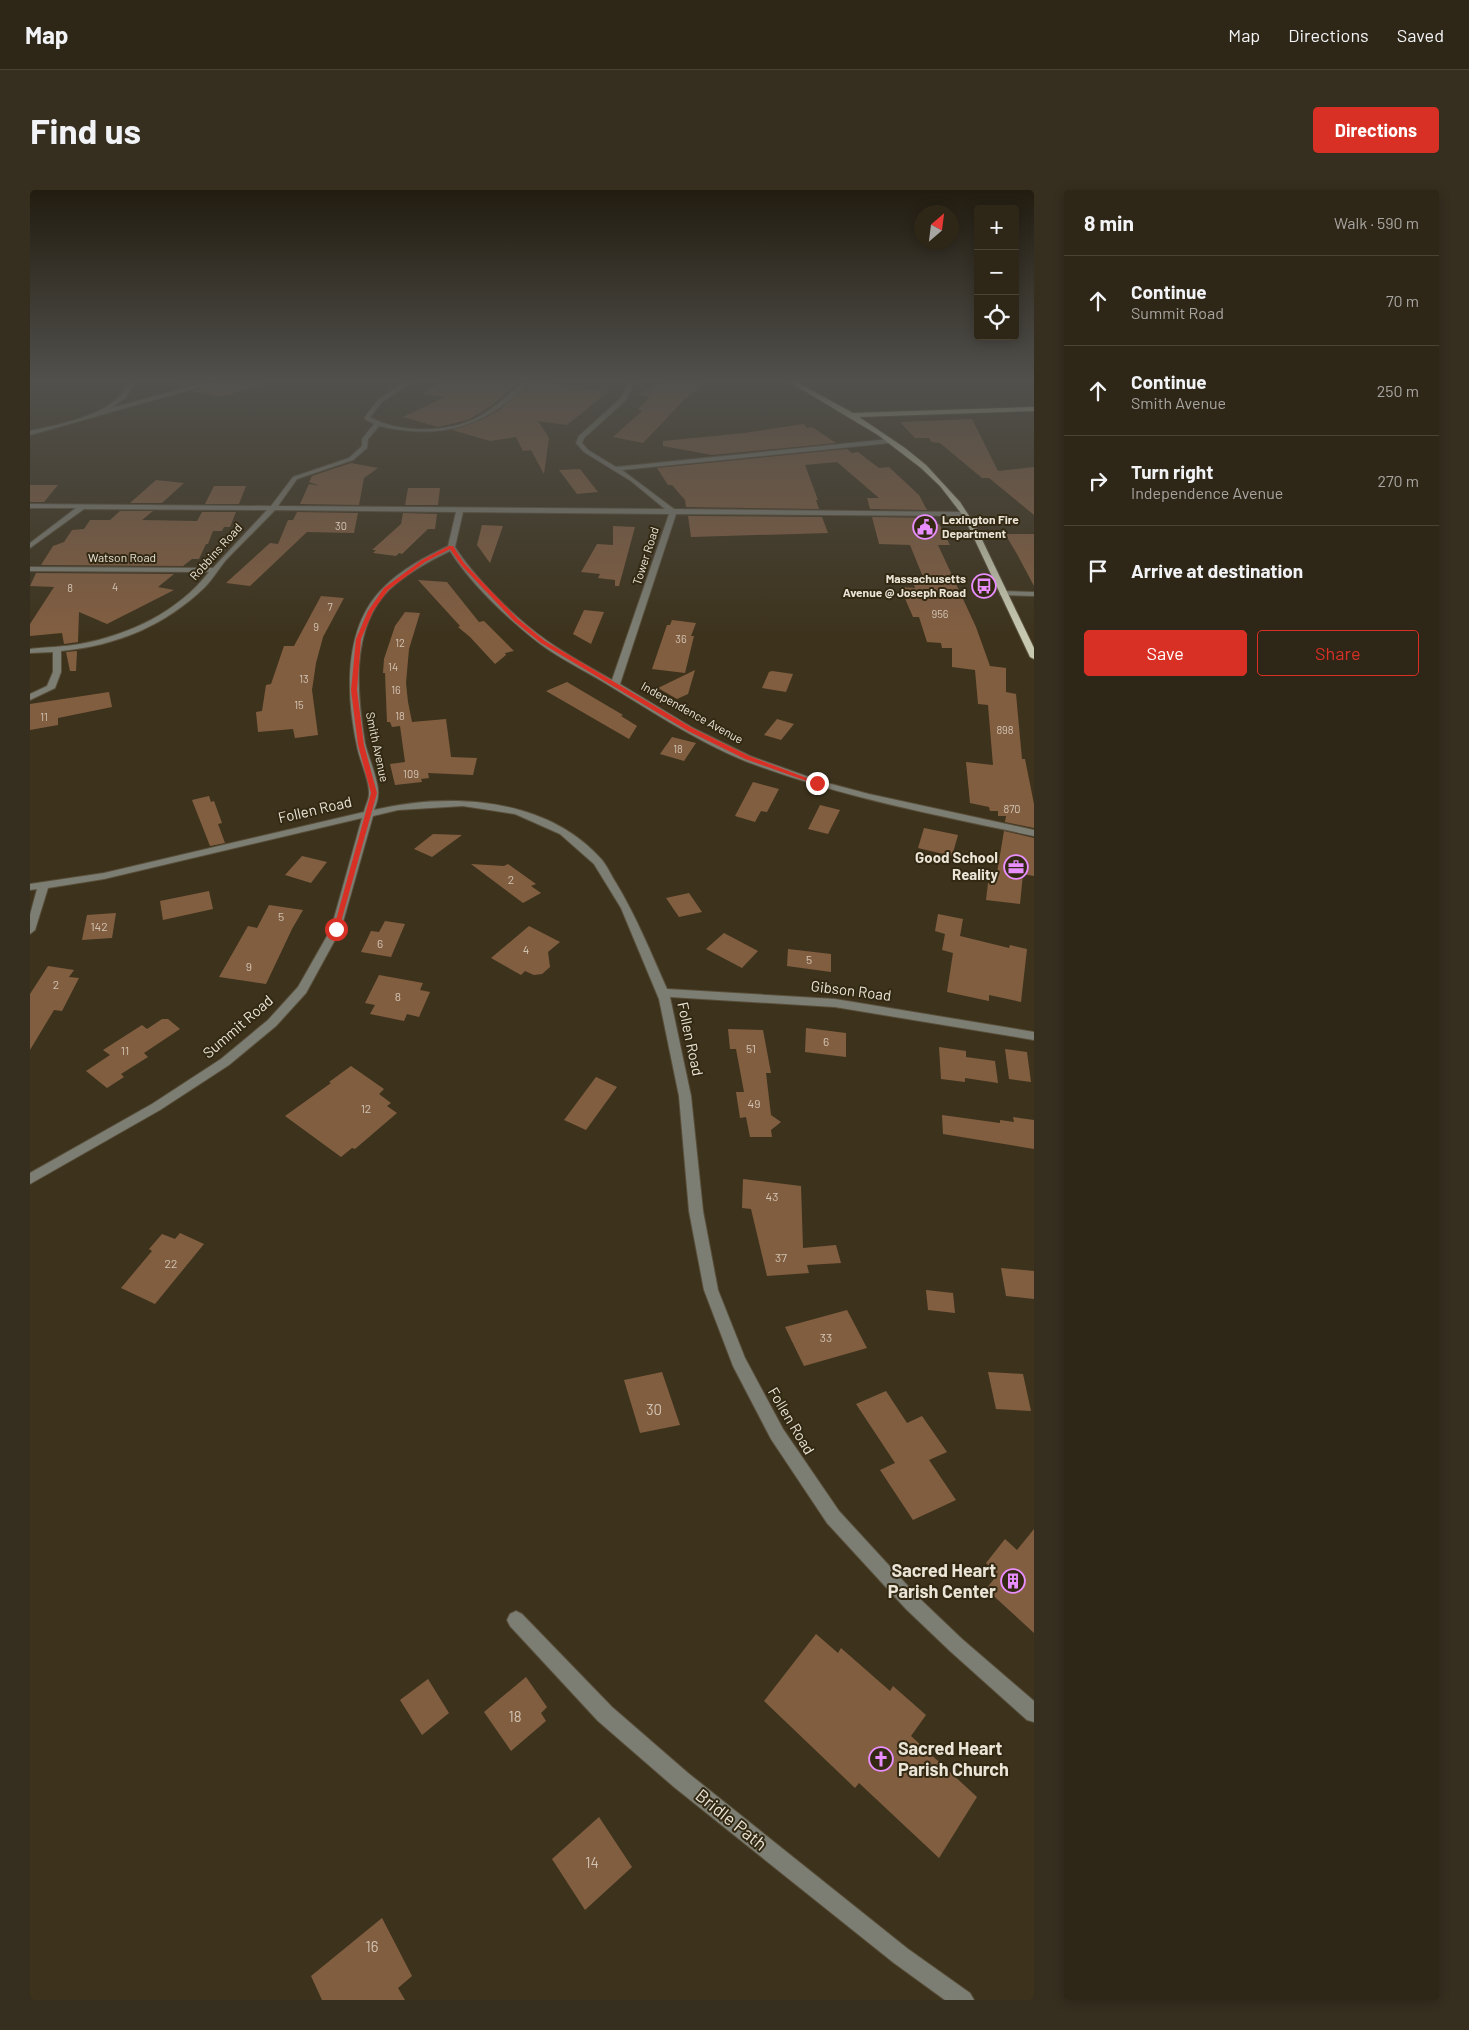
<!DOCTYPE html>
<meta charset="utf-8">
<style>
body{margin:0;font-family:Barlow,sans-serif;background:#362e1f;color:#f1f3f6}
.controls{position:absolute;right:15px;top:15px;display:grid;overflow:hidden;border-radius:5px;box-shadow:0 2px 12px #0003}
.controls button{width:45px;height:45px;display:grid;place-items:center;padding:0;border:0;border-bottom:1px solid #494335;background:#2e2616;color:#f1f3f6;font:25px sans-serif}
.compass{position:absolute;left:884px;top:15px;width:45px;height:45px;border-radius:50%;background:#2e2616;box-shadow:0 2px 12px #0003;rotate:28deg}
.stop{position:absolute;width:15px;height:15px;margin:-11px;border:4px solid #d93025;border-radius:50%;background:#fff}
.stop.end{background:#d93025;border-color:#fff;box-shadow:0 1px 5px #0008}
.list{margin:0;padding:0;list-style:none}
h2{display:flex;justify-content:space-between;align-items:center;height:65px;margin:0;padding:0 20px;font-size:21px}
h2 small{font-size:16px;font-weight:400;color:#a7a5a1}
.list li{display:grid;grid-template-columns:32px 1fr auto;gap:15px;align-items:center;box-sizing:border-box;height:90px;padding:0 20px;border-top:1px solid #494335}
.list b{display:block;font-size:19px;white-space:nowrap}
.list p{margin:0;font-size:16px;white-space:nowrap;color:#a7a5a1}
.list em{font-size:16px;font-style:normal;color:#a7a5a1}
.actions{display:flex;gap:10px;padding:15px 20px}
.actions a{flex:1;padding:11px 0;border:1px solid #d93025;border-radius:5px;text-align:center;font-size:18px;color:#d93025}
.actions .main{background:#d93025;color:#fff}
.icon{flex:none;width:28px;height:28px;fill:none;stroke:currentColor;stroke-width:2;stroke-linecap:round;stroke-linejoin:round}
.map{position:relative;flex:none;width:1004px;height:1810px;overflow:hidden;border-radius:5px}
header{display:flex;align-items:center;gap:30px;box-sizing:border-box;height:70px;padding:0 25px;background:#2e2616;border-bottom:1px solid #494335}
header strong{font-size:24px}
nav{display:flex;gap:28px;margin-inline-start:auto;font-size:18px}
.intro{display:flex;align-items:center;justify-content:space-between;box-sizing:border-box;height:120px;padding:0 30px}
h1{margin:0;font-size:35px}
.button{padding:12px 22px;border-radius:5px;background:#d93025;color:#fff;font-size:18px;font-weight:700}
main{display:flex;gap:30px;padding:0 30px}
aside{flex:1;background:#2e2616;border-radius:5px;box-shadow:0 2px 12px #0003}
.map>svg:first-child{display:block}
</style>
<header>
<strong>Map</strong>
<nav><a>Map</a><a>Directions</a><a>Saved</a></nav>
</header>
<div class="intro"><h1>Find us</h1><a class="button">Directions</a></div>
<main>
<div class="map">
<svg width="1004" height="1810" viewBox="0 0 1004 1810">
<rect width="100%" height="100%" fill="#3d331d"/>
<g fill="#825e41">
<path d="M148,190H178L148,198Z"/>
<path d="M197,190H232V196L190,207L162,201Z"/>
<path d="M413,190H493L461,216L438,230L408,237L373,227L415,207L392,204Z"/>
<path d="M505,190L578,202L537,235L508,231L519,248L514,284L501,260L493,261L486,247L460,251L422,240L451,230L469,220Z"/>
<path d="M635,190H678L655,209L613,253L583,247L612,221L608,219L620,207L608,205Z"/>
<path d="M942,229L968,281L1004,277V325L959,288H952L910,253L901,252L899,248H885L870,232Z"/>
<path d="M774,234L777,238L782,237L806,253L682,265L633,256V251L714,243Z"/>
<path d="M817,259L822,263L828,262L849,278L859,277L889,305L897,320L840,319L837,308H849L807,272L775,275L788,310H786L789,319L656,317L655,310L642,295H638L627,278Z"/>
<path d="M321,273L348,278L334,288L329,315L270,314L279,294L290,296L279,292L282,286Z"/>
<path d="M550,279L568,302L547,304L529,280Z"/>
<path d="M126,290L154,293L132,313H100Z"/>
<path d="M0,295H28L14,312H0Z"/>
<path d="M184,296H216L209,314H175Z"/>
<path d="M378,298H410L408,315H375Z"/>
<path d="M90,321H123L112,330L167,331L172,322H206L200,337H194L192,341H183L178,354H176L169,369H162L153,376L11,375L23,356L34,352L42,340L54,339L60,330H80Z"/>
<path d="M267,322L328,323L324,343L277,342L220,396L196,393L240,353L248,354L258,330H263Z"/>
<path d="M373,323L407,324L405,339H398L372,364L369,363L366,366L343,363L346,360H342L371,334Z"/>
<path d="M658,326L792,327L798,343L661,347Z"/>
<path d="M842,327L902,328L905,334H909L920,355H908L946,437L960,476L976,478V502L986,504L992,569H995L1004,614V638L975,632L976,626H968V621H960L959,617L940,613L936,572L963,575L958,515L948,514L945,480L922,477V458H912L911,453L897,452L889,427H883L870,397L885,398L883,392H895L880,355L849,354Z"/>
<path d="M452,335L473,336L460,373L447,355Z"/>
<path d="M583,336L605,337L589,396H585V390L568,388L570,384L551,382L567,354L583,355Z"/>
<path d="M975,344H1004V396L987,364Z"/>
<path d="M6,383L144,384L128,397L144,400L77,434L49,422L48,452L34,454L32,443L0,446V434L24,397L0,396Z"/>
<path d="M388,390L417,392L449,432L454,431L484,461L475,463L476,465L465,474L440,447L428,437L430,436Z"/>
<path d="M291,406L314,408L293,447L286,473L282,500L288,545L265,548L263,539L228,542L226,522L232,521L236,495L241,494L254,456H264Z"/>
<path d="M554,420L574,422L561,454L543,444Z"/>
<path d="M375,422L390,423L379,459L376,493L378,512L382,532L416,529L421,567L447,568L443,585L398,583L399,588L391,589L392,592L365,595L360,574L375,572L370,536L362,537L360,532H357L355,483H353L354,469L365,436Z"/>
<path d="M642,430L666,433L661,446H664L655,483L622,479L637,435H640Z"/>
<path d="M47,461L46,481H40L36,462Z"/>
<path d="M665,480L658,504L647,509L628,498Z"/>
<path d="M742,481L763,484L756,502L732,498L739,482Z"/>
<path d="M537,492L593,525L591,526L607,536L599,549L516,501Z"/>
<path d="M79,502L82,517L28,528V535L0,540V514Z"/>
<path d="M747,529L764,534L751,550L734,545Z"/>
<path d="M642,547L666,553L654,571L630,564Z"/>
<path d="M723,592L749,599L737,622L731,621L725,632L705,626Z"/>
<path d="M179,606L181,612L184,611L192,633L188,634L195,653L180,656L162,610Z"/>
<path d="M790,615L810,620L798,644L778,639Z"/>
<path d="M894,638L928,645L922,666L888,658Z"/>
<path d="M974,641L1004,648V686L993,684L990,714L956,710L958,693L965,695Z"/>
<path d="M403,644L432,645L402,667L384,659Z"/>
<path d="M272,666L297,672L281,693L255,685Z"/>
<path d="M441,674L474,676L478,674L506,694L501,696L511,703L493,713Z"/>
<path d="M179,701L183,719L133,730L130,711Z"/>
<path d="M659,703L672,722L649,727L636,708Z"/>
<path d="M239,715L273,720L262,739L236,794L189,787L218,736L227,738Z"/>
<path d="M86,723L82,748L52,750L57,725Z"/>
<path d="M908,724L933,729L930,746L979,758L980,755L997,759L991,812L959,805V811L917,802L923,763L912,760L915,744L905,741Z"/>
<path d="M355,731L375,734L361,767L331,762L341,741L349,742Z"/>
<path d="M499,736L530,752L518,762L520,777L512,784L504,785L495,781L491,785L461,768Z"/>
<path d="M694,743L728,761L712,778L676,759Z"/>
<path d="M758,759L801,764V782L757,776Z"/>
<path d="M18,776L44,780L39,787L49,788L32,821L24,820L0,860V804Z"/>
<path d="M349,785L393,793L390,800L400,802L389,827L377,824L374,831L340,824L345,815L335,813Z"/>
<path d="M132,829H138L150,839L114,863L118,867L91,884L94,887L77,898L56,881L80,865L73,860L112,835L117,839Z"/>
<path d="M776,838L816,843V867L775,862Z"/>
<path d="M698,839L733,840L741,883H736L741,925L751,932L741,940L742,947H720L716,927L710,928L706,902H714L706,859H700Z"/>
<path d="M909,857L936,861V867L965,871L968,893L935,888V892L911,889Z"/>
<path d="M975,859L997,862L1001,892L979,889Z"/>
<path d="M321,876L354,899L349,904L361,913L357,916L367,923L325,959L322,958L311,967L255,926L301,893L299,892Z"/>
<path d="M566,887L587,897L556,940L534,930Z"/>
<path d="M912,925L970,933V930L984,932L983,927L1004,930V959L913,944Z"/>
<path d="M713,989L771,996L773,1058L806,1055L811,1073L777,1075L779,1083L737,1086L721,1019L712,1018Z"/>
<path d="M150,1043L174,1054L125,1114L91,1098L122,1061L119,1059L132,1044L145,1049Z"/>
<path d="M971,1078L1004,1081V1109L976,1106Z"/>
<path d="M896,1100L923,1103L925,1123L898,1120Z"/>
<path d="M817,1120L837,1158L774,1176L755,1137Z"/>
<path d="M632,1182L650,1235L610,1243L594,1190Z"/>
<path d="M958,1182L993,1184L1001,1221L966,1219Z"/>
<path d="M856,1201L877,1233L892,1226L917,1262L899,1270L926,1310L883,1330L850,1280L865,1273L826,1214Z"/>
<path d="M1004,1339V1443L956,1399L968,1384L956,1373L975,1349L987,1360Z"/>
<path d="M786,1444L808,1463L811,1458L860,1501L863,1496L896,1525L881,1546L947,1607L909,1668L829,1593L825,1598L734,1511Z"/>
<path d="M496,1487L517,1517L511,1523L516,1531L481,1561L454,1522Z"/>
<path d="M398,1489L419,1523L392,1545L370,1510Z"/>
<path d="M569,1627L602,1677L555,1720L522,1669Z"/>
<path d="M352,1728L382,1786L368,1798L375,1810H292L281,1786Z"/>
</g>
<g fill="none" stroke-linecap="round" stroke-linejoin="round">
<g stroke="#594f3b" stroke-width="2">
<g id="minor">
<path d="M101,190H107L95,208L81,218L185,190H195L0,245V241C27,235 70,227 90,206C95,202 98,195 101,190Z"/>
<path d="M378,190H385L352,212L340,227C370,244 421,243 450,226C467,216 481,202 496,190H503C455,236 415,251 349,236L338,249L337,258L323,270L267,289L248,316L635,319L601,291L554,262L546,253L549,246L591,208L599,192L579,190H606L596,210L554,248L552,253L558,260L586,277L860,249L863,251L860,253L592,280L644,319L935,322L938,324L935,326L646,324L590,494L663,538L720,566L790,591L839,604L1004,640V646C907,625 809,607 715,571C664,550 617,518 570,490C550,478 527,467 509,453C478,429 440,393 420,361C399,371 376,384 359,400C320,439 327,504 335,553C338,566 350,594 348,605C348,610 346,615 344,620C420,602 517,607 572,670C577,676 581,685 586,693C606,726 621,763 637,799L805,809L1004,842V850L805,817L640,807L661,906L673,1021L688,1100L715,1168L753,1239L809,1321L888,1407L932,1449L1004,1511V1532L997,1530L920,1461L876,1419L797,1333L741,1249L703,1176L674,1100L659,1021L649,906L629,809L591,718L564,674L530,644L485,624L433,616L368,620L343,626L311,739L276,803L246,836L199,875L130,920L0,994V983L122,914L191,869L238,830L268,797L301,739L332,628L74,689L18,698L5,740L0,744V725L7,699L0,700V694L74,683L334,622C335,616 339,610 339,604C340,591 329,569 327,556C316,505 313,436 354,397C372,379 395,367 418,356L426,322L245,320C229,337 212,353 196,370C189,378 183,389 175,397C136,435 86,456 31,461V482L25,498L0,510V504L17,496L23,482V462L0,463V459C16,457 34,457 50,454C99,445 148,422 179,382L0,381V377L183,378L237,320L54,319L0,358V353L46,318H0V314L241,316L263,287L319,268L332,256V249L344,234L335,229V227L348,210ZM433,322L639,324L582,490C560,477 537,465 516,450C487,430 444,387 425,357Z"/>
<path d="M970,401L1004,402V406L973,405H970Z"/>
<path d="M486,1421L492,1424L582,1517L658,1583L878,1759L940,1803L944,1810H915L864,1773L644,1597L568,1531L480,1436L477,1430L480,1424Z"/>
</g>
</g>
<g stroke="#594f3b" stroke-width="2">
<path id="major" d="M756,190H763L823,223L1004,217V221L829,227L875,258L896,275L930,312L945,335L1004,458V469L1000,467L934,327L910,296L891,278L848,245Z"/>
</g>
<path stroke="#847b69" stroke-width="2" stroke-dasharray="1 1" stroke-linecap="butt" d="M1002,190L1004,192"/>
<use href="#minor" fill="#7d7e73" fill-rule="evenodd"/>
<use href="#major" fill="#c6c8b0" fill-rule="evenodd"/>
</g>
<linearGradient id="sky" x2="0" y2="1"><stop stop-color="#221c10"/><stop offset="0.43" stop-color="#51504c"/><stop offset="1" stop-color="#51504c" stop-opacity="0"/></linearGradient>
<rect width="1004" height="443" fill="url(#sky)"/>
<path fill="#d93025" d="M419,356H423L434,373L488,429L515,451L662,538L719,566L790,593L785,594L715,569L658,541L511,453L484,431L431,375L420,359L395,372L358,400L343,421L331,449L327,500L334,555L347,603L309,739L303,741L341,603L328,555L321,500L326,449L338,421L354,398L392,370Z"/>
<defs>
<g id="civic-ring" transform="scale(1.25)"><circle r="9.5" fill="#332913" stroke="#e98efe" stroke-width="1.5"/><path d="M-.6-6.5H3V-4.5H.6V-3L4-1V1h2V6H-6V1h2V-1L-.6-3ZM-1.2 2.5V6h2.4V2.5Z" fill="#e98efe"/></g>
<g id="bus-ring" transform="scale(1.25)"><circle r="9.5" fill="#332913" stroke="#e98efe" stroke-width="1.5"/><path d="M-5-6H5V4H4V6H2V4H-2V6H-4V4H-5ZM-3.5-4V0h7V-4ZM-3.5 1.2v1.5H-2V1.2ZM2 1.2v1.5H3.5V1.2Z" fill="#e98efe"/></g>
<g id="office-ring" transform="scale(1.25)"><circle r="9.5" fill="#332913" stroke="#e98efe" stroke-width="1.5"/><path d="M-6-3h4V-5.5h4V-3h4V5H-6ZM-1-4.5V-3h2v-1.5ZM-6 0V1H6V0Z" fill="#e98efe"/></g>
<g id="building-ring" transform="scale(1.25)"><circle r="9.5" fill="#332913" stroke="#e98efe" stroke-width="1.5"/><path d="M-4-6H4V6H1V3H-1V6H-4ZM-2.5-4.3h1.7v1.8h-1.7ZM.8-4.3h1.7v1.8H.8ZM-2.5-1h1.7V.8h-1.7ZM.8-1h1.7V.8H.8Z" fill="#e98efe"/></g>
<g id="church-ring" transform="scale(1.25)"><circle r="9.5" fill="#332913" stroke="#e98efe" stroke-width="1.5"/><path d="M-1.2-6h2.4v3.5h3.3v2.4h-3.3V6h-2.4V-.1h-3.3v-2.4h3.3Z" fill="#e98efe"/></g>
</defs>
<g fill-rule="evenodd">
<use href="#civic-ring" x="895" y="337"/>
<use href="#bus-ring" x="954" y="396"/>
<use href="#office-ring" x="986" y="677"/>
<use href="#building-ring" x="983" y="1391"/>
<use href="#church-ring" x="851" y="1569"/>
</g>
<g text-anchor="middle" stroke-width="4" stroke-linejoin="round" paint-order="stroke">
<g font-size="11" fill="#d1c3b2">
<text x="311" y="340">30</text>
<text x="85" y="401">4</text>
<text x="40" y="402">8</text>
<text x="300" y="421">7</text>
<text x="910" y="428">956</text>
<text x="286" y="441">9</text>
<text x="651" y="453">36</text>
<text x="370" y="457">12</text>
<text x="363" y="481">14</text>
<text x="274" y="493">13</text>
<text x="366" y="504">16</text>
<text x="269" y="519">15</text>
<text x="370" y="530">18</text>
<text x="14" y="531">11</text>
<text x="975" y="544">898</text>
<text x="648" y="563">18</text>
<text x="381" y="588">109</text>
<text x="982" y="623">870</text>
</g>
<g font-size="12" font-weight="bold" fill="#ebe5d8" stroke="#332913" text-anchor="start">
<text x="912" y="334">Lexington Fire<tspan x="912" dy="14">Department</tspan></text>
<text x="936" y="393" text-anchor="end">Massachusetts<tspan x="936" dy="14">Avenue @ Joseph Road</tspan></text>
</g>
<g font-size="12" fill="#ebe5d8" stroke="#332913">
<text transform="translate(186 362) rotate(-48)" y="4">Robbins Road</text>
<text transform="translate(616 366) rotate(-72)" y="4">Tower Road</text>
<text x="92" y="372">Watson Road</text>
<text transform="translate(662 523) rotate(29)" y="4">Independence Avenue</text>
<text transform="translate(347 557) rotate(78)" y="4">Smith Avenue</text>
</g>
<g font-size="12" fill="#d1c3b2">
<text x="481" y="694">2</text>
<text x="251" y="731">5</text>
<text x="69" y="741">142</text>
<text x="350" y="758">6</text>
<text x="496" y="764">4</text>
<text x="779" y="774">5</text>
<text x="219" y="781">9</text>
<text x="26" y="799">2</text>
<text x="368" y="811">8</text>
<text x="796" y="856">6</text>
<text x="721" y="863">51</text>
<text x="95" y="865">11</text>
<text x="724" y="918">49</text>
<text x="336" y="923">12</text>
<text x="742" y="1011">43</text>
<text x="751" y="1072">37</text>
<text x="141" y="1078">22</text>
<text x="796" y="1152">33</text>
</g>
<g font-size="15" fill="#ebe5d8" stroke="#332913">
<text transform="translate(285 620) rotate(-13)" y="5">Follen Road</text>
<text transform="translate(821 801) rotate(7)" y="5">Gibson Road</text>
<text transform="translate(208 837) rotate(-41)" y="5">Summit Road</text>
<text transform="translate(660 849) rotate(78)" y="5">Follen Road</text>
<text transform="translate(761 1231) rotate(59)" y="5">Follen Road</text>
</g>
<g font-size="15" font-weight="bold" fill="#ebe5d8" stroke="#332913" text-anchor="end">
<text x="968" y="673">Good School<tspan x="968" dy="17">Reality</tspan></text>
</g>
<g font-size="15" fill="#d1c3b2">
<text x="624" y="1225">30</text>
<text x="485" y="1532">18</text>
<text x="562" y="1678">14</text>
<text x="342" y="1762">16</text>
</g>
<g font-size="18" font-weight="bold" fill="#ebe5d8" stroke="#332913" text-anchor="end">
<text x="966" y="1387">Sacred Heart<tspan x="966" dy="21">Parish Center</tspan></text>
<text x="868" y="1565" text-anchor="start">Sacred Heart<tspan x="868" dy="21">Parish Church</tspan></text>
</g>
<g font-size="18" fill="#ebe5d8" stroke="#332913">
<text transform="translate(701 1630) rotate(39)" y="6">Bridle Path</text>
</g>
</g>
</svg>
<div class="controls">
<button>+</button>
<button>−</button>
<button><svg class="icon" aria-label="locate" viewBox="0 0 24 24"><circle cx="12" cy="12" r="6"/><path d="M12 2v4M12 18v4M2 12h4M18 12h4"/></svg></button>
</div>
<svg class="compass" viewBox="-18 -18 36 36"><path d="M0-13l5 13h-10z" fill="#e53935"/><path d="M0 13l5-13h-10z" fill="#a7a5a1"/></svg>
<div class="stop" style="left:306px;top:739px"></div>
<div class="stop end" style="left:787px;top:593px"></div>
</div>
<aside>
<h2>8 min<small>Walk · 590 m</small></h2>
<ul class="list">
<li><svg class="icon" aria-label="ahead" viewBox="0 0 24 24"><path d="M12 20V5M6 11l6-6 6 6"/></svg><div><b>Continue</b><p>Summit Road</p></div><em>70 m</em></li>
<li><svg class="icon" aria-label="ahead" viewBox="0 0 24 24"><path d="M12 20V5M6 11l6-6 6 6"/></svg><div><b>Continue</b><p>Smith Avenue</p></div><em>250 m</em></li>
<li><svg class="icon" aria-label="right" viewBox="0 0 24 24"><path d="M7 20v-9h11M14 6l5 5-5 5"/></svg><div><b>Turn right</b><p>Independence Avenue</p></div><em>270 m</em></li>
<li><svg class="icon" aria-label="arrive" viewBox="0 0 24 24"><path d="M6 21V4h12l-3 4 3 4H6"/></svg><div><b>Arrive at destination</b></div></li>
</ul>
<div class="actions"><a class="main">Save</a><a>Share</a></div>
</aside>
</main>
